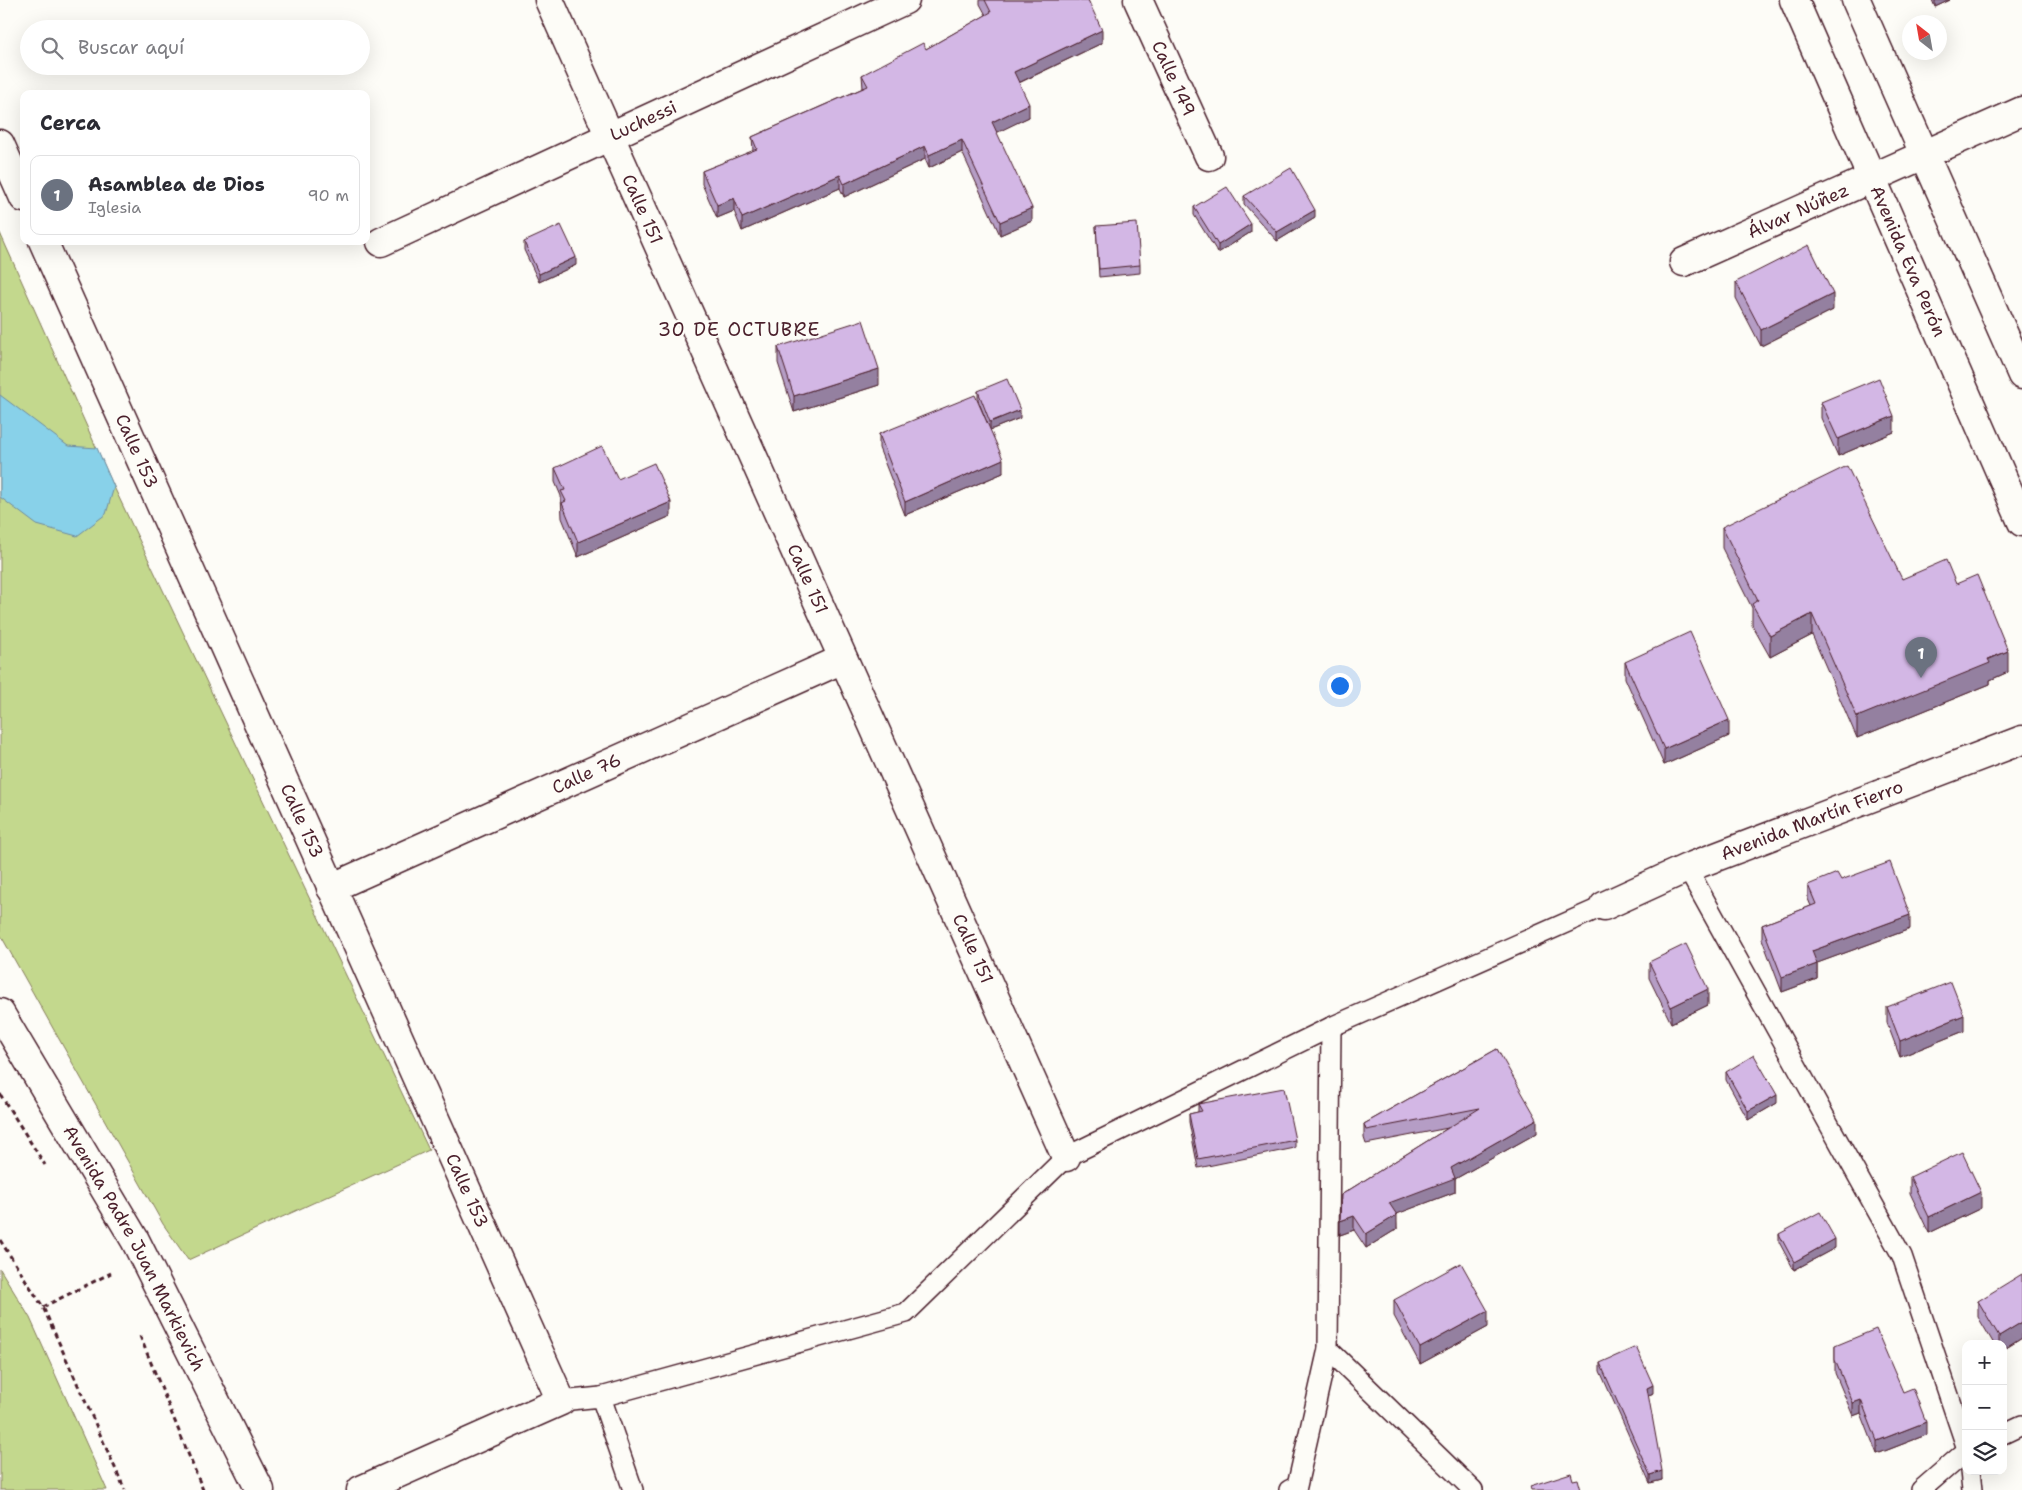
<!DOCTYPE html>
<html lang="es">
<meta charset="utf-8">
<style>
body{margin:0;font-family:"Shantell Sans",sans-serif;background:#f2f2f3;color:#2b2b33}
.controls{position:absolute;right:15px;bottom:15px;display:grid;overflow:hidden;border-radius:10px;box-shadow:0 5px 20px #0002}
.controls button{width:45px;height:45px;display:grid;place-items:center;padding:0;border:0;border-bottom:1px solid #e1e1e2;background:#fff;color:#2b2b33;font:25px sans-serif}
.compass{position:absolute;left:1902px;top:15px;width:45px;height:45px;border-radius:50%;background:#fff;box-shadow:0 5px 20px #0002;rotate:329deg}
.you{position:absolute;left:1339px;top:685px;width:18px;height:18px;margin:-12px;border:4px solid #fff;border-radius:50%;background:#1a73e8;box-shadow:0 0 0 8px #1a73e833}
.badge{display:grid;place-items:center;width:32px;height:32px;border-radius:50%;background:#4a1f2b;color:#fff;font-size:16px;font-weight:700}
.pin{position:absolute;translate:-50% -41px;filter:drop-shadow(0 1px 2px #0008)}
.pin::after{content:'';position:absolute;top:26px;width:18px;height:15px;background:inherit;clip-path:polygon(0 0,100% 0,50% 100%)}
.list{margin:0;padding:0;list-style:none}
h2{display:flex;justify-content:space-between;align-items:center;height:65px;margin:0;padding:0 20px;font-size:21px}
h2 small{font-size:16px;font-weight:400;color:#7c7c81}
.list li{display:grid;grid-template-columns:32px 1fr auto;gap:15px;align-items:center;box-sizing:border-box;height:80px;margin:0 10px 10px;padding:0 10px;border:1px solid #e1e1e2;border-radius:10px}
.list b{display:block;font-size:19px;white-space:nowrap}
.list p{margin:0;font-size:16px;white-space:nowrap;color:#7c7c81}
.list em{font-size:16px;font-style:normal;color:#7c7c81}
.icon{flex:none;width:28px;height:28px;fill:none;stroke:currentColor;stroke-width:2;stroke-linecap:round;stroke-linejoin:round}
.map{position:relative;flex:none;width:2022px;height:1490px;overflow:hidden}
.search{position:absolute;background:#fff;box-shadow:0 5px 20px #0002;left:20px;top:20px;width:350px;height:55px;display:flex;align-items:center;gap:12px;box-sizing:border-box;padding:0 18px;border-radius:28px;color:#7c7c81;font-size:19px}
.panel{position:absolute;background:#fff;box-shadow:0 5px 20px #0002;left:20px;top:90px;width:350px;height:155px;border-radius:10px}
.map>svg:first-child{display:block}
</style>
<div class="map">
<svg width="2022" height="1490" viewBox="0 0 2022 1490">
<rect width="100%" height="100%" fill="#fdfcf7"/>
<filter id="ink" filterUnits="userSpaceOnUse"><feTurbulence type="fractalNoise" baseFrequency=".02" numOctaves="2"/><feDisplacementMap in="SourceGraphic" scale="10" xChannelSelector="R" yChannelSelector="G"/><feConvolveMatrix kernelMatrix="1 2 1 2 8 2 1 2 1" color-interpolation-filters="sRGB"/></filter>
<g filter="url(#ink)">
<g fill="#c3d88d" stroke="#867c5c">
<path d="M0,233L114,487L429,1150L188,1260L163,1224L0,934Z"/>
<path d="M0,1269L30,1318L107,1490H0Z"/>
</g>
<path fill="#88d1e9" stroke="#6f8a9d" d="M0,395L68,446L97,448L114,487L106,514L77,536L37,525L0,497Z"/>
<g fill="none" stroke-linecap="round" stroke-linejoin="round">
<g stroke="#4a1f2b" stroke-width="22">
<g id="service">
<path d="M1687,868L1902,1256L1966,1446"/>
<path d="M1331,1027L1328,1349L1473,1490"/>
<path d="M601,1397L633,1490"/>
<path d="M561,1401L601,1397L906,1313L1066,1157L1331,1027L1604,906"/>
<path d="M2003,1434L2022,1425"/>
<path d="M1970,1471L1972,1490"/>
<path d="M1289,1490L1297,1486L1328,1349"/>
<path d="M1921,1490L1966,1451"/>
</g>
</g>
<g stroke="#4a1f2b" stroke-width="31">
<g id="minor">
<path id="s1" d="M549,0L1066,1157"/>
<path id="s2" d="M1138,0L1209,156"/>
<path d="M0,144L24,198"/>
<path id="s3" d="M43,241L561,1401L361,1490"/>
<path id="s4" d="M381,242L905,0"/>
<path id="s5" d="M1684,262L2022,111"/>
<path id="s6" d="M331,888L843,659"/>
<path id="s7" d="M1604,906L1687,868L2022,740"/>
</g>
</g>
<g stroke="#4a1f2b" stroke-width="31">
<g id="tertiary">
<path id="s8" d="M1794,0L2022,522"/>
<path d="M1856,0L2022,375"/>
</g>
</g>
<g stroke="#4a1f2b" stroke-width="31">
<g id="secondary">
<path id="s9" d="M0,1013L135,1240L260,1490"/>
</g>
</g>
<g stroke="#4a1f2b" stroke-width="3" stroke-dasharray="5 4" stroke-linecap="butt">
<path d="M0,1094L45,1165"/>
<path d="M0,1240L43,1307L125,1490"/>
<path d="M43,1307L111,1273"/>
<path d="M140,1336L203,1490"/>
</g>
<use href="#service" stroke="#fdfcf7" stroke-width="19"/>
<use href="#minor" stroke="#fdfcf7" stroke-width="28"/>
<use href="#tertiary" stroke="#fdfcf7" stroke-width="28"/>
<use href="#secondary" stroke="#fdfcf7" stroke-width="28"/>
</g>
<g fill="#b59dc5" stroke="#4a1f2b">
<path d="M980,0H1088L1102,43L1019,83L1029,117L996,132L1032,221L1000,235L962,152L929,168L925,159L844,197L840,188L742,231L734,211L717,218L702,184V171L753,151L752,137L863,88L862,75L926,49L986,15L980,4Z"/>
<path d="M1932,0H1950L1935,7Z"/>
<path d="M1244,196L1315,218L1277,241L1244,204Z"/>
<path d="M1194,207L1251,232L1218,253L1194,215Z"/>
<path d="M1096,226L1140,265V273L1099,277Z"/>
<path d="M524,242L576,265L539,282L524,250Z"/>
<path d="M1736,282L1833,310L1761,346L1736,298Z"/>
<path d="M778,347L879,385L794,412L778,363Z"/>
<path d="M978,391L1020,418L990,430L1003,473L905,515L879,448V434L988,425L978,400Z"/>
<path d="M1821,402L1894,432L1838,456L1821,418Z"/>
<path d="M555,468L618,479L671,516L578,557L562,518L561,496L555,482Z"/>
<path d="M1722,527L1902,579L1956,584L2008,672L1990,680V684L1857,738L1812,635L1770,657L1752,625V608L1722,548Z"/>
<path d="M1625,662L1729,736L1664,765L1625,678Z"/>
<path d="M1841,880L1910,929L1817,963V979L1782,992L1762,939V925L1811,906L1808,899V885Z"/>
<path d="M1649,962L1708,1005L1671,1023L1649,978Z"/>
<path d="M1887,1007L1964,1031L1900,1057L1887,1023Z"/>
<path d="M1497,1049L1537,1133L1455,1179V1192L1396,1214L1397,1229L1366,1248L1354,1230L1340,1235L1341,1195L1448,1128L1366,1144L1364,1138V1124Z"/>
<path d="M1726,1072L1777,1103L1748,1120L1726,1080Z"/>
<path d="M1198,1104L1295,1140V1148L1198,1168L1189,1122V1114L1198,1112Z"/>
<path d="M1910,1177L1981,1208L1929,1233L1910,1193Z"/>
<path d="M1779,1234L1835,1248L1794,1270L1779,1242Z"/>
<path d="M1394,1300L1488,1327L1420,1364L1394,1316Z"/>
<path d="M1978,1301L2022,1338L2003,1350V1344H1994L1978,1317Z"/>
<path d="M1835,1346L1903,1392L1926,1435L1877,1454L1861,1413L1853,1416L1835,1373Z"/>
<path d="M1600,1363L1653,1393L1648,1396L1662,1480L1650,1483L1600,1371Z"/>
</g>
<g fill="#9480a0" stroke="#4a1f2b">
<path d="M1935,0H1950L1935,7Z"/>
<path d="M1102,30V43L1014,85V72Z"/>
<path d="M1029,104V117L992,135V122Z"/>
<path d="M962,140V152L929,168V155Z"/>
<path d="M925,146V159L844,197V184Z"/>
<path d="M840,175V188L742,231V218Z"/>
<path d="M734,198V211L717,218V205Z"/>
<path d="M1032,208V221L1000,235V222Z"/>
<path d="M1315,210V218L1277,241V232Z"/>
<path d="M1251,224V232L1218,253V245Z"/>
<path d="M576,257V265L539,282V274Z"/>
<path d="M1833,294V310L1761,346V330Z"/>
<path d="M879,369V385L794,412V396Z"/>
<path d="M1020,410V418L990,430V422Z"/>
<path d="M1894,416V432L1838,456V439Z"/>
<path d="M1003,459V473L905,515V502Z"/>
<path d="M671,502V516L578,557V542Z"/>
<path d="M1812,614V635L1770,657V636Z"/>
<path d="M2008,651V672L1990,680V684L1857,738V717Z"/>
<path d="M1729,720V736L1664,765V749Z"/>
<path d="M1910,915V929L1812,965V951Z"/>
<path d="M1817,964V979L1782,992V977Z"/>
<path d="M1708,989V1005L1671,1023V1007Z"/>
<path d="M1964,1015V1031L1900,1057V1041Z"/>
<path d="M1777,1095V1103L1748,1120V1111Z"/>
<path d="M1537,1119V1133L1455,1179V1192L1389,1217V1203Z"/>
<path d="M1981,1192V1208L1929,1233V1217Z"/>
<path d="M1397,1215V1229L1366,1248V1234Z"/>
<path d="M1354,1216V1230L1340,1235V1221Z"/>
<path d="M1835,1239V1248L1794,1270V1262Z"/>
<path d="M1488,1311V1327L1420,1364V1348Z"/>
<path d="M2022,1322V1338L2003,1350V1344H1999V1336Z"/>
<path d="M1653,1385V1393L1647,1396V1388Z"/>
<path d="M1861,1400V1413L1853,1416V1403Z"/>
<path d="M1926,1422V1435L1877,1454V1441Z"/>
<path d="M1662,1471V1480L1650,1483V1475Z"/>
</g>
<g fill="#d3b7e5" stroke="#4a1f2b">
<path d="M985,0H1088L1102,30L1014,72L1029,104L992,122L1032,208L1000,222L962,140L929,155L925,146L844,184L840,175L742,218L734,198L717,205L702,171L757,149L752,137L868,86L862,75L923,43L926,49L991,12Z"/>
<path d="M1291,168L1315,210L1277,232L1244,196Z"/>
<path d="M1227,187L1251,224L1218,245L1194,207Z"/>
<path d="M1137,223L1140,265L1099,269L1096,226Z"/>
<path d="M561,225L576,257L539,274L524,242Z"/>
<path d="M1809,245L1833,294L1761,330L1736,282Z"/>
<path d="M863,320L879,369L794,396L778,347Z"/>
<path d="M1879,378L1894,416L1838,439L1821,402Z"/>
<path d="M1007,379L1020,410L990,422L978,391Z"/>
<path d="M975,395L1003,459L905,502L879,434Z"/>
<path d="M602,446L618,479L654,463L671,502L578,542L562,503L566,501L561,491L565,490L555,468Z"/>
<path d="M1847,466L1902,579L1946,560L1956,584L1977,575L2008,651L1988,659L1990,663L1857,717L1812,614L1770,636L1752,604L1758,600L1722,527Z"/>
<path d="M1690,632L1729,720L1664,749L1625,662Z"/>
<path d="M1890,862L1910,915L1812,951L1817,964L1782,977L1762,925L1816,904L1808,885L1837,873L1841,880Z"/>
<path d="M1686,944L1708,989L1671,1007L1649,962Z"/>
<path d="M1951,982L1964,1015L1900,1041L1887,1007Z"/>
<path d="M1497,1049L1537,1119L1451,1168L1455,1178L1389,1203L1397,1215L1366,1234L1354,1216L1340,1221L1341,1195L1480,1108L1366,1130L1364,1124Z"/>
<path d="M1754,1055L1777,1095L1748,1111L1726,1072Z"/>
<path d="M1284,1088L1295,1140L1198,1159L1189,1114L1202,1111L1198,1104Z"/>
<path d="M1962,1152L1981,1192L1929,1217L1910,1177Z"/>
<path d="M1820,1212L1835,1239L1794,1262L1779,1234Z"/>
<path d="M1461,1263L1488,1311L1420,1348L1394,1300Z"/>
<path d="M2022,1274V1322L1999,1336L1978,1301Z"/>
<path d="M1876,1329L1903,1392L1913,1388L1926,1422L1877,1441L1861,1400L1853,1403L1835,1360V1346Z"/>
<path d="M1636,1347L1653,1385L1647,1388L1662,1471L1650,1475L1600,1363Z"/>
<path d="M1571,1473L1573,1480L1578,1479L1581,1490H1531L1530,1486Z"/>
</g>
</g>
<g text-anchor="middle" stroke-width="4.5" stroke-linejoin="round" paint-order="stroke">
<g font-size="18" fill="#4a1f2b" stroke="#fdfcf7">
<text dy="6" stroke="none"><textPath href="#s2" startOffset="86">Calle 149</textPath></text>
<text dy="6" stroke="none"><textPath href="#s4" startOffset="289">Luchessi</textPath></text>
<text dy="6" stroke="none"><textPath href="#s1" startOffset="229">Calle 151</textPath></text>
<text dy="6" stroke="none"><textPath href="#s5" startOffset="125">Álvar Núñez</textPath></text>
<text dy="6" stroke="none"><textPath href="#s8" startOffset="285">Avenida Eva Perón</textPath></text>
<text dy="6" stroke="none"><textPath href="#s3" startOffset="230">Calle 153</textPath></text>
<text dy="6" stroke="none"><textPath href="#s1" startOffset="634">Calle 151</textPath></text>
<text dy="6" stroke="none"><textPath href="#s6" startOffset="280">Calle 76</textPath></text>
<text dy="6" stroke="none"><textPath href="#s7" startOffset="225">Avenida Martín Fierro</textPath></text>
<text dy="6" stroke="none"><textPath href="#s3" startOffset="635">Calle 153</textPath></text>
<text dy="6" stroke="none"><textPath href="#s1" startOffset="1039">Calle 151</textPath></text>
<text dy="6" stroke="none"><textPath href="#s3" startOffset="1040">Calle 153</textPath></text>
<text dy="6" stroke="none"><textPath href="#s9" startOffset="271">Avenida Padre Juan Markievich</textPath></text>
</g>
<g font-size="19" letter-spacing="1" fill="#4a1f2b" stroke="#fdfcf7">
<text x="739" y="336">30 DE OCTUBRE</text>
</g>
</g>
</svg>
<div class="controls">
<button>+</button>
<button>−</button>
<button><svg class="icon" aria-label="layers" viewBox="0 0 24 24"><path d="M12 4l9 5-9 5-9-5zM3 14l9 5 9-5"/></svg></button>
</div>
<svg class="compass" viewBox="-18 -18 36 36"><path d="M0-13l5 13h-10z" fill="#e53935"/><path d="M0 13l5-13h-10z" fill="#7c7c81"/></svg>
<div class="you"></div>
<div class="pin badge" style="left:1921px;top:678px;background:#6b7280">1</div>
<div class="search"><svg class="icon" aria-label="search" viewBox="0 0 24 24"><circle cx="10" cy="10" r="6"/><path d="M15 15l6 6"/></svg>Buscar aquí</div>
<section class="panel">
<h2>Cerca<small></small></h2>
<ul class="list">
<li><span class="badge" style="background:#6b7280">1</span><div><b>Asamblea de Dios</b><p>Iglesia</p></div><em>90 m</em></li>
</ul>
</section>
</div>
